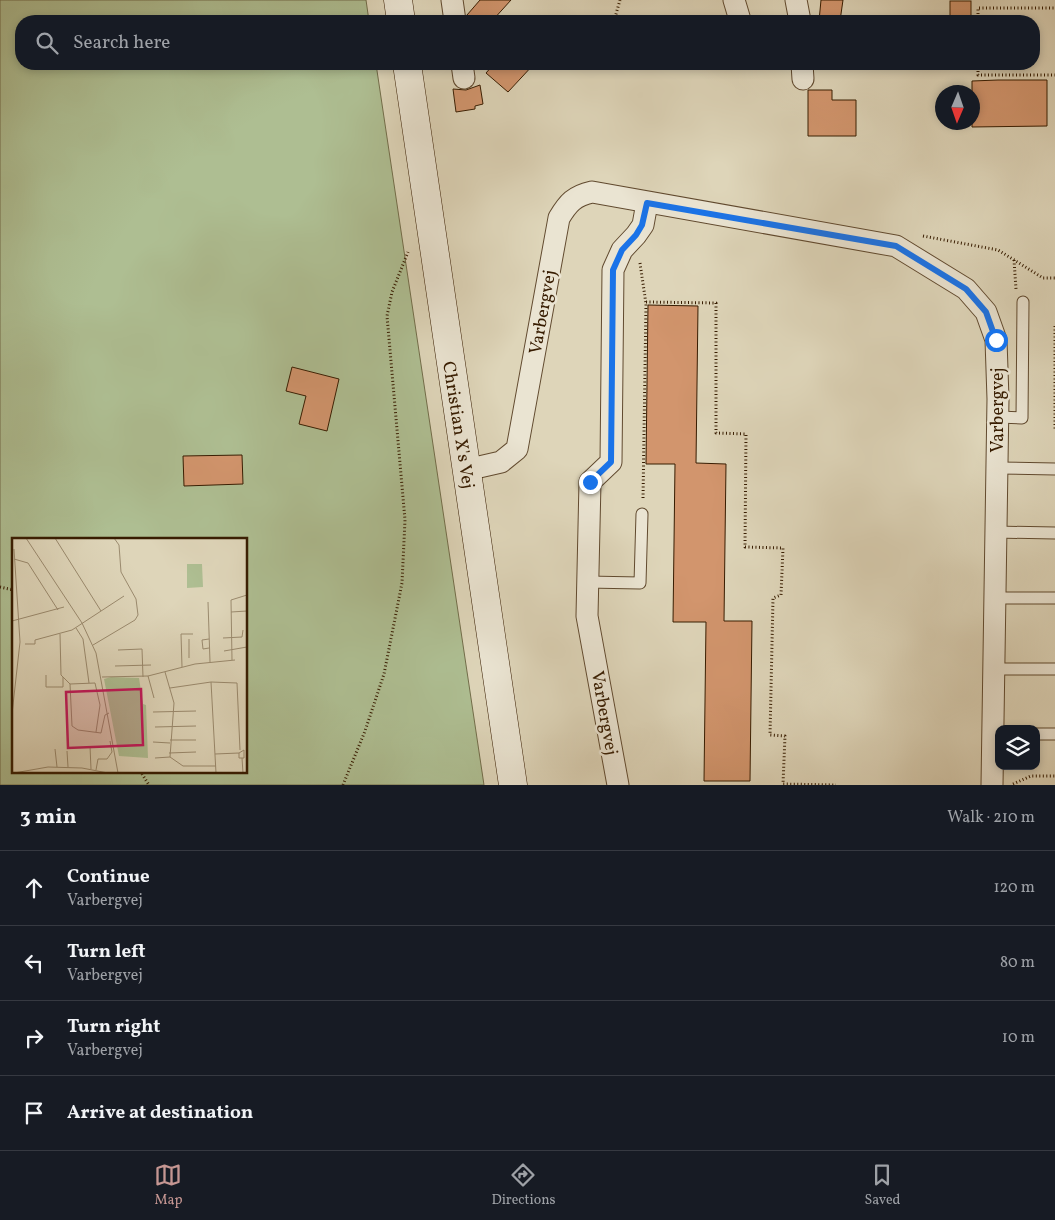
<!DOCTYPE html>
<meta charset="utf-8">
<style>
body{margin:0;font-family:Vollkorn,serif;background:#20242c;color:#f1f3f6}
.controls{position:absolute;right:15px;bottom:15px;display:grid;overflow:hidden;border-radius:10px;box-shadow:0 2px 8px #0003}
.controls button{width:45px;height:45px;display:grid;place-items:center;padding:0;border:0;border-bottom:1px solid #363941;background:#171b24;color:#f1f3f6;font:25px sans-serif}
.compass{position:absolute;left:935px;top:85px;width:45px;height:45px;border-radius:50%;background:#171b24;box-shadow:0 2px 8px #0003;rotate:182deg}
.stop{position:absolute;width:15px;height:15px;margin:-11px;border:4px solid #1a73e8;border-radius:50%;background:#fff}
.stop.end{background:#1a73e8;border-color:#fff;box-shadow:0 1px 5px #0008}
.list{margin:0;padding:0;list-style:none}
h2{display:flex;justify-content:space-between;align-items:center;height:65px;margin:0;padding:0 20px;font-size:21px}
h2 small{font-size:16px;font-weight:400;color:#9ea1a6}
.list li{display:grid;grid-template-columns:32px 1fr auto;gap:15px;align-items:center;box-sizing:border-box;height:75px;padding:0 20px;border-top:1px solid #363941}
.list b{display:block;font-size:19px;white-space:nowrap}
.list p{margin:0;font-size:16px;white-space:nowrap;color:#9ea1a6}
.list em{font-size:16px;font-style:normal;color:#9ea1a6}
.icon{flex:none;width:28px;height:28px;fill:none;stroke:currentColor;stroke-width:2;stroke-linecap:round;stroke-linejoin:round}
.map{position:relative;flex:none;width:1055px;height:785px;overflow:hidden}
.search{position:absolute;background:#171b24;box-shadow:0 2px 8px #0003;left:15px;right:15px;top:15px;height:55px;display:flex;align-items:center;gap:12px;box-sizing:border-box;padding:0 18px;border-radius:20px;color:#9ea1a6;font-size:19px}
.sheet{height:365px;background:#171b24}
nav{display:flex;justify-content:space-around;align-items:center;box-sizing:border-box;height:70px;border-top:1px solid #363941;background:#171b24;font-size:14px;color:#9ea1a6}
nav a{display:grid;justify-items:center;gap:2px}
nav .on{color:#c59692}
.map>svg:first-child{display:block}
</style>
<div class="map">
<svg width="1055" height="785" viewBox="0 0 1055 785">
<rect width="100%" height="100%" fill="#ded5b9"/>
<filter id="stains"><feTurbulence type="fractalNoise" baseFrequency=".004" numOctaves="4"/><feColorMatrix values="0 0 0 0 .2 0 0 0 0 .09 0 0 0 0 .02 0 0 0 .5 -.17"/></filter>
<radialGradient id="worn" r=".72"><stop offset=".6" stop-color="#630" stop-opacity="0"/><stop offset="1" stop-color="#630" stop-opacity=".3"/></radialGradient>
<path fill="#aebe92" stroke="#726d4a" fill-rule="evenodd" d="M0,0H366L369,21H21V64H376L484,785H0ZM14,539H246V771H14Z"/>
<g fill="#d2956d" stroke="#371c01">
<path d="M480,0H511L492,21H467V15Z"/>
<path d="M821,0H843L840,21H819Z"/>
<rect x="950" y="1" width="21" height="20"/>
<path d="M494,64H534L508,92L486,73Z"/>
<path d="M998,80H1047V126L972,127V81Z"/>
<path d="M480,85L483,104L475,106V109L456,112L453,89L466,90Z"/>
<path d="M808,90H832V100H856V136H808Z"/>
<path d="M648,305L698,306L696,463L726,464L724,621H752L750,781H704L706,622H673L675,464H646Z"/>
<path d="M292,367L339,379L327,431L299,424L306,396L286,391Z"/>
<path d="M242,455L243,484L184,486L183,456Z"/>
</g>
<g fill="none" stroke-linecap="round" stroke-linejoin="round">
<g stroke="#614a2f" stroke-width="13">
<g id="lane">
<path d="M998,417L1022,418L1023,302"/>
<path d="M996,468L1055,469"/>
<path d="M995,532L1055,533"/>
<path d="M587,582L640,583L642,514"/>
<path d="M994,598H1055"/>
<path d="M993,669H1055"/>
<path d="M1036,734H1055"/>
</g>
</g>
<g stroke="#614a2f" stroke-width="23">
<g id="street">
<path d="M452,0L455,21"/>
<path d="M734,0L740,20"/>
<path d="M796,0L800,21"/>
<path d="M462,64L464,78"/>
<path d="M802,64L803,79"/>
<path d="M466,470L501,462L517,449L559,218C568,203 574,196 592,192L896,246L966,289L986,312L996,340L998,399L992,785"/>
<path d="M618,785L587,616L590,482L611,462L613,270L622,250L636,235L643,225L647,203"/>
</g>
</g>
<g stroke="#371c01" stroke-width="29">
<g id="secondary">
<path d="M398,0L401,21"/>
<path d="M407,64L513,785"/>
</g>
</g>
<g stroke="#371c01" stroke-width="3" stroke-dasharray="1 2.5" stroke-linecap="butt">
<path d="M614,21L620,0"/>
<path d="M978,21V8H1055"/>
<path d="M978,64V75H1055"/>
<path d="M923,236L998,250L1043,278H1055"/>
<path d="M1014,260L1016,289"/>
<path d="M640,263L646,304L643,499"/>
<path d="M646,302L716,303V433L746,434L745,547L783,548L781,595L773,598L770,735L785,736L783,784L836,785"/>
<path d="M1055,326V431"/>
<path d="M0,587L14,590"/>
<path d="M140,771L149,785"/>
<path d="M1013,784L1031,776H1055"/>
<path d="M343,785L365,731L384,674L402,583L405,520L387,316L392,292L408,252"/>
</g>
<use href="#lane" stroke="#eae4d2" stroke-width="11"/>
<use href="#street" stroke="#eae4d2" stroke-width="21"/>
<use href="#secondary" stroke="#eae4d2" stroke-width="28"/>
</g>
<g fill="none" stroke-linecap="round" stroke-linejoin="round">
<path stroke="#1a73e8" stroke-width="6" d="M590,482L611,462L613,270L622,250L636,235L642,225L647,203L896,246L966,289L986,312L996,340"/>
</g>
<g text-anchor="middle" stroke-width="5" stroke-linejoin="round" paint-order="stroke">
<g font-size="18" fill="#371c01" stroke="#eae4d2">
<text transform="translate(542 312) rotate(-80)" y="6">Varbergvej</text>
<text transform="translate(997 410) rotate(-90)" y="6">Varbergvej</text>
<text transform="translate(459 425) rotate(81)" y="6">Christian X's Vej</text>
<text transform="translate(605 713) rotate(80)" y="6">Varbergvej</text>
</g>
</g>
<g transform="translate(12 538)">
<rect width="235" height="235" fill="#ded5b9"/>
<path d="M175,26H190L191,49L175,50ZM99,139L127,140L131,166L134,167L136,220L107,218L92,141Z" fill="#aebe92"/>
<path fill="none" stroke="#9b8b6f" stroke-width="1" d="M14,0L70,85L84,115L106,235M43,0L89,73M2,21L16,25L46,72M196,64L198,124M219,74L235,73M0,83L52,69M64,90L71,101L77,145M48,96L49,137L58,146L60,188L66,192L89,195L93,177L97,175M211,100L230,99L231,92M177,101V120M197,101L190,102L191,111L197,110M13,106H23V102L60,92L112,58M81,107L123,82L126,77L124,61L109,34L107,7L102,0M106,112L130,111L131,139M212,113L235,109M220,122L219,62L235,57M103,128L139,127M170,129L169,96H181M153,134L162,165L158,219L171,228H204M34,137V149H51V139M136,138L142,160M90,139L136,138L183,126L223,122M199,144L204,235M58,146L83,145L88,167L84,194M158,150L199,144L225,145L228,212M141,174L184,173M0,176L8,104L2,11M143,189L184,188M158,202H184M141,204L158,205M78,208L79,231M43,211L45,229M55,213L56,229M157,215L184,214M203,216L227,215V220H232V212L227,215M143,220L158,219M230,220L231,235M84,232L86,221H95L100,214L98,203M2,235L36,229L70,230L96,235"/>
<path fill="#c2185b" fill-opacity="0.15" stroke="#c2185b" stroke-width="2.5" d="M129,151L131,207L56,210L54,154Z"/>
<rect width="235" height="235" fill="none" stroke="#371c01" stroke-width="2.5"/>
</g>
<rect width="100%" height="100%" filter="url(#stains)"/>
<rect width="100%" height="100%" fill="url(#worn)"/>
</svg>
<div class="controls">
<button><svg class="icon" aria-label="layers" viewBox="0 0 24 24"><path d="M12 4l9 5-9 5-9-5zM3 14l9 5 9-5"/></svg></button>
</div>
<svg class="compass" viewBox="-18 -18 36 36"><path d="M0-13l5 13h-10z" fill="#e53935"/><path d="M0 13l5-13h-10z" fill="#9ea1a6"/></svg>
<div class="stop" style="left:996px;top:340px"></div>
<div class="stop end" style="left:590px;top:482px"></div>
<div class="search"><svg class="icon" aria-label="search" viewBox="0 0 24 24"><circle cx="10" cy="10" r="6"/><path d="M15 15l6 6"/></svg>Search here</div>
</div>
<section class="sheet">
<h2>3 min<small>Walk · 210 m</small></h2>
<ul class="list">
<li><svg class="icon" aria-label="ahead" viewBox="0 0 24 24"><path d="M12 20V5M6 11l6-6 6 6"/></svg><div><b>Continue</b><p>Varbergvej</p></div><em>120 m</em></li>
<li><svg class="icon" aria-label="left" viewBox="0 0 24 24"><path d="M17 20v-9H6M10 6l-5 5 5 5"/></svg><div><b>Turn left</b><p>Varbergvej</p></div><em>80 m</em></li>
<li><svg class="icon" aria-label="right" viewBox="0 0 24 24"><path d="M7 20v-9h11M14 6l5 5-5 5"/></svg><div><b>Turn right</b><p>Varbergvej</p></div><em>10 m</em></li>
<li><svg class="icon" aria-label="arrive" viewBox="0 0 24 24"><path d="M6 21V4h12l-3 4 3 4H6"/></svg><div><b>Arrive at destination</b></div></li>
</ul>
</section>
<nav>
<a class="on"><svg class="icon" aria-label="map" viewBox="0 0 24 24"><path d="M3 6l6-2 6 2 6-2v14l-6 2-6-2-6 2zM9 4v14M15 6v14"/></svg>Map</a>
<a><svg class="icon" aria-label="directions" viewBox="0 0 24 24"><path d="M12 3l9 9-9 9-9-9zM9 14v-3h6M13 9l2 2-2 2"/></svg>Directions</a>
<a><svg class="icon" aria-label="saved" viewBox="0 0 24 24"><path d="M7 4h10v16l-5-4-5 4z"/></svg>Saved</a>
</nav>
